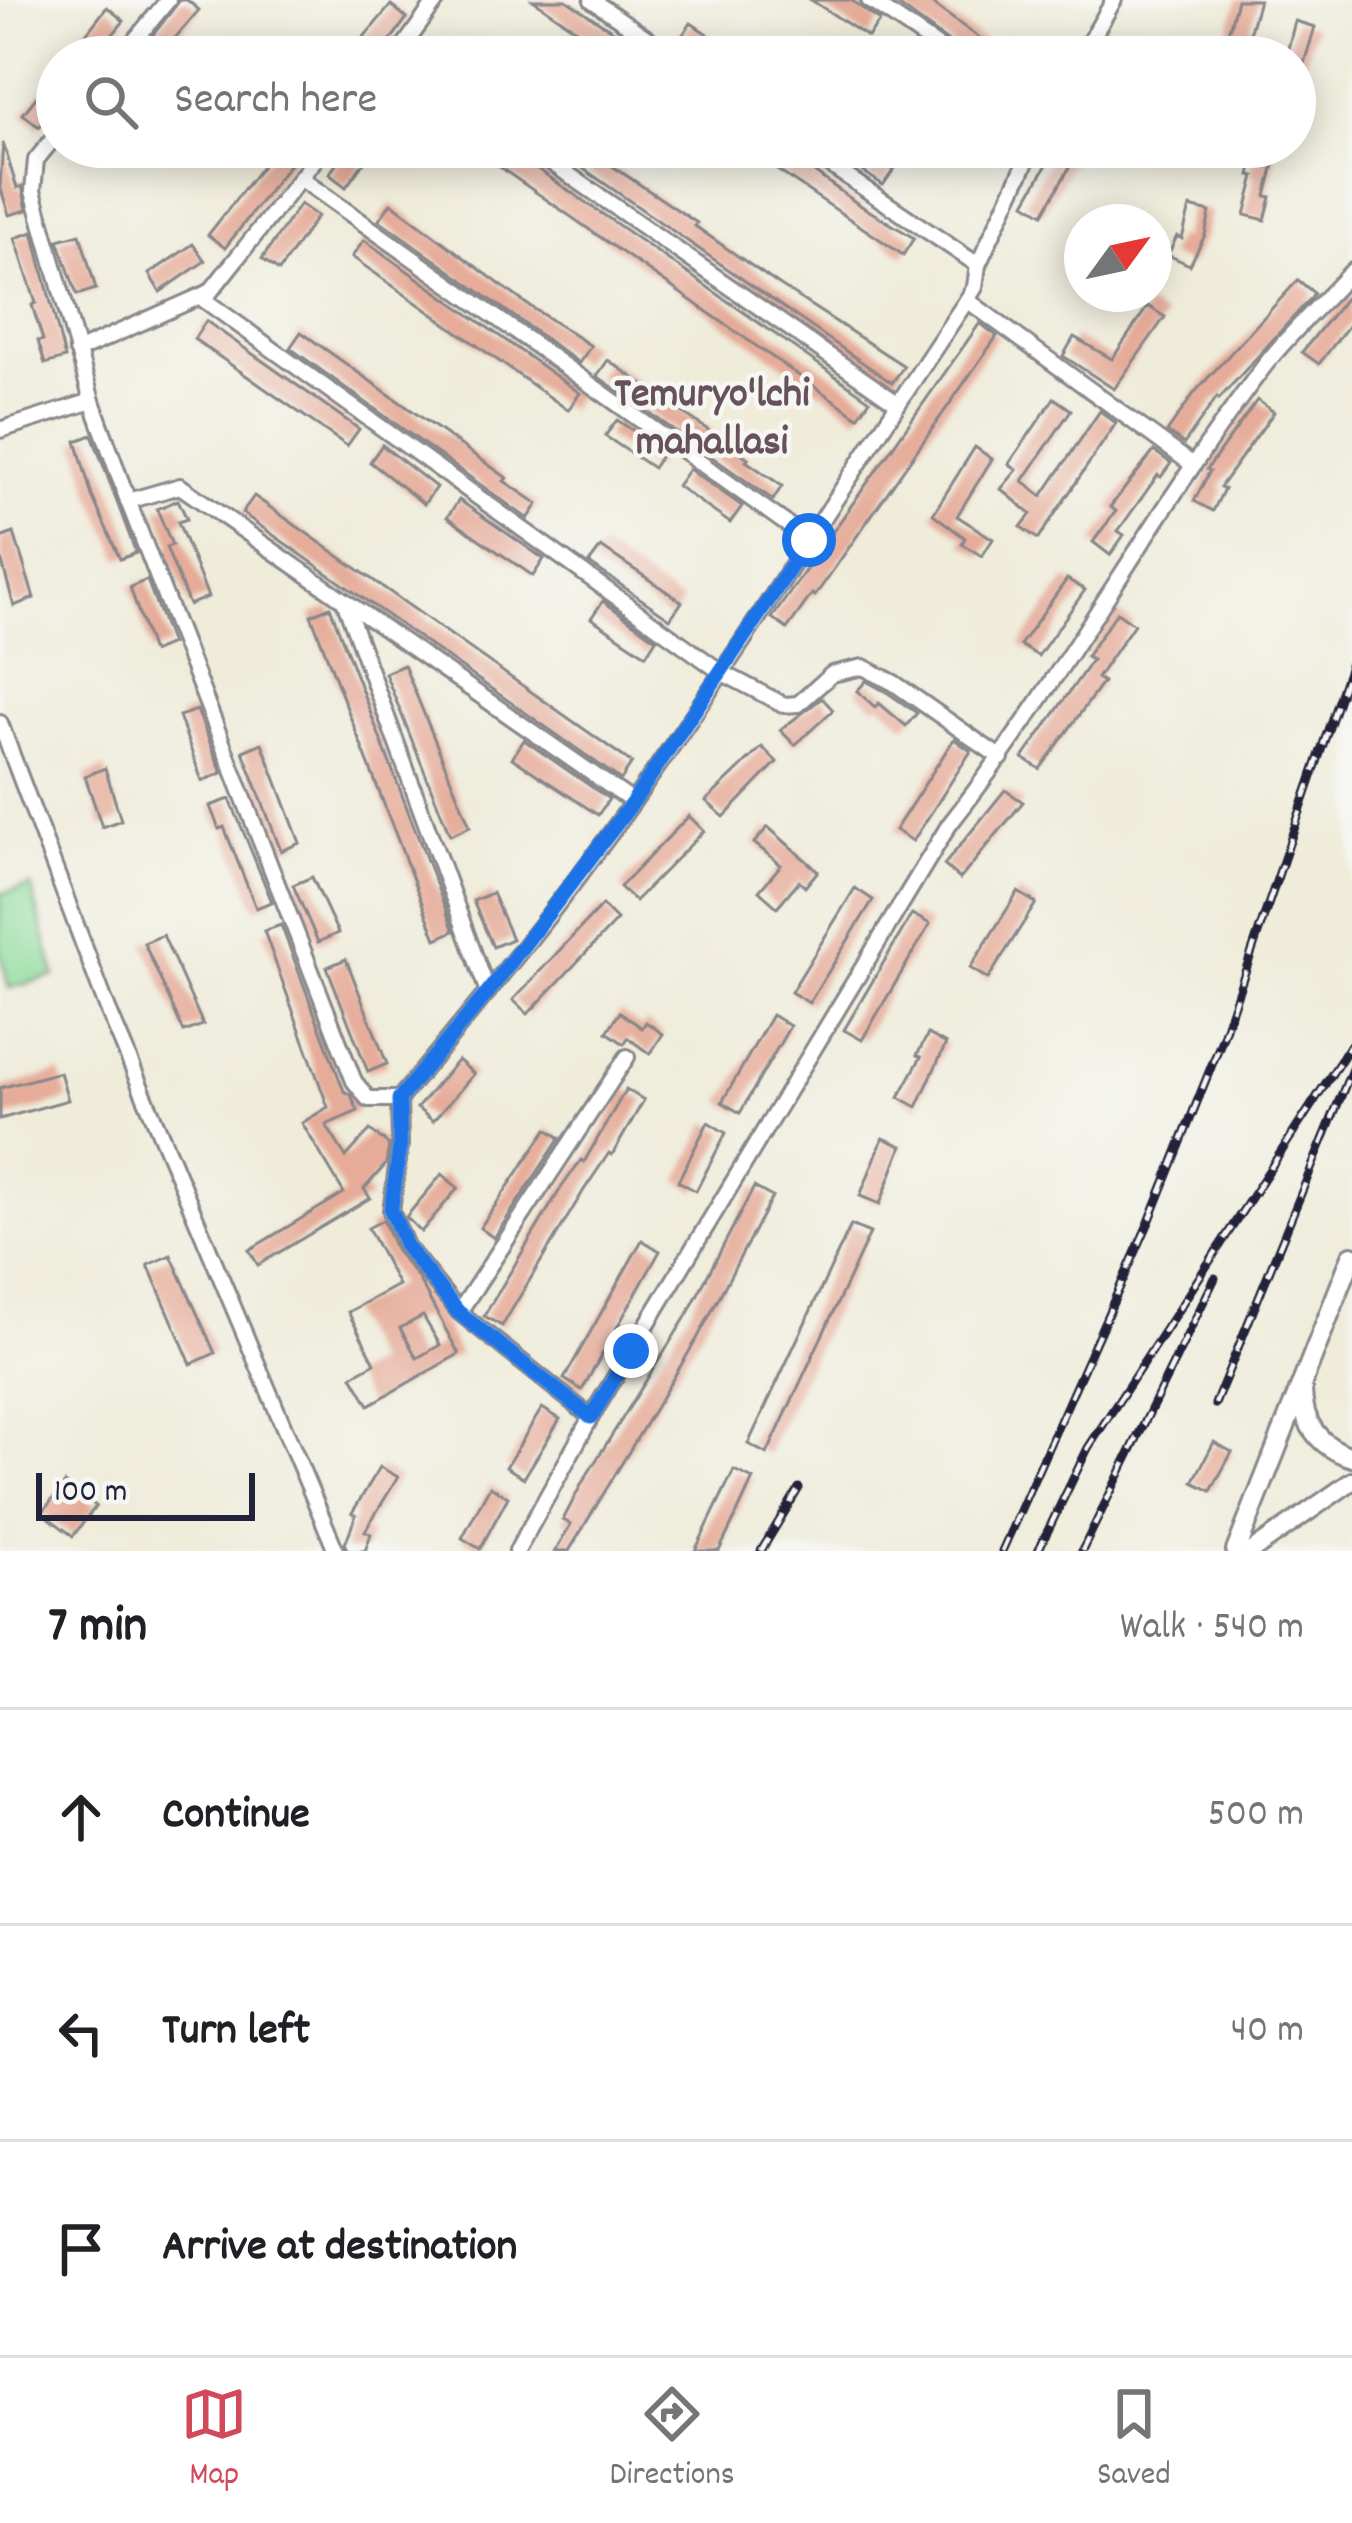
<!DOCTYPE html>
<meta charset="utf-8">
<style>
body{margin:0;font-family:Dekko,sans-serif;background:#f6f6f6;color:#202124}
.compass{position:absolute;left:1064px;top:204px;width:108px;height:108px;border-radius:50%;background:#fff;box-shadow:0 6px 30px #0003;rotate:57deg}
.scale{position:absolute;left:36px;bottom:30px;width:219px;box-sizing:border-box;padding-left:12px;border:6px solid #22223b;border-top:0;font-size:33px;line-height:42px;white-space:nowrap;color:#22223b;-webkit-text-stroke:9px #f6f6f2;paint-order:stroke}
.stop{position:absolute;width:36px;height:36px;margin:-27px;border:9px solid #1a73e8;border-radius:50%;background:#fff}
.stop.end{background:#1a73e8;border-color:#fff;box-shadow:0 3px 12px #0008}
.list{margin:0;padding:0;list-style:none}
h2{display:flex;justify-content:space-between;align-items:center;height:156px;margin:0;padding:0 48px;font-size:51px}
h2 small{font-size:39px;font-weight:400;color:#757577}
.list li{display:grid;grid-template-columns:78px 1fr auto;gap:36px;align-items:center;box-sizing:border-box;height:216px;padding:0 48px;border-top:3px solid #e0e0e0}
.list b{display:block;font-size:45px;white-space:nowrap}
.list em{font-size:39px;font-style:normal;color:#757577}
.icon{flex:none;width:66px;height:66px;fill:none;stroke:currentColor;stroke-width:2;stroke-linecap:round;stroke-linejoin:round}
.map{position:relative;flex:none;width:1352px;height:1551px;overflow:hidden}
.search{position:absolute;background:#fff;box-shadow:0 6px 30px #0003;left:36px;right:36px;top:36px;height:132px;display:flex;align-items:center;gap:30px;box-sizing:border-box;padding:0 42px;border-radius:66px;color:#757577;font-size:45px}
.sheet{height:804px;background:#fff}
nav{display:flex;justify-content:space-around;align-items:center;box-sizing:border-box;height:168px;border-top:3px solid #e0e0e0;background:#fff;font-size:33px;color:#757577}
nav a{display:grid;justify-items:center;gap:6px}
nav .on{color:#d1495b}
.map>svg:first-child{display:block}
</style>
<div class="map">
<svg width="1352" height="1551" viewBox="0 0 1352 1551">
<rect width="100%" height="100%" fill="#f6f6f2"/>
<filter id="ink" filterUnits="userSpaceOnUse"><feTurbulence type="fractalNoise" baseFrequency=".00833" numOctaves="2"/><feDisplacementMap in="SourceGraphic" scale="24" xChannelSelector="R" yChannelSelector="G"/><feConvolveMatrix kernelMatrix="1 2 1 2 8 2 1 2 1" color-interpolation-filters="sRGB"/></filter>
<filter id="wash" filterUnits="userSpaceOnUse"><feTurbulence type="fractalNoise" baseFrequency=".004" numOctaves="4" result="noise"/><feDisplacementMap in="SourceGraphic" scale="48" xChannelSelector="R" yChannelSelector="G"/><feGaussianBlur stdDeviation="2.7" result="paint"/><feColorMatrix in="noise" values="0 0 0 0 0 0 0 0 0 0 0 0 0 0 0 0 0 1.4 0 .05"/><feComposite in="paint" operator="in"/></filter>
<g filter="url(#wash)">
<rect width="100%" height="100%" fill="#efecda"/>
<path fill="#8edc9b" stroke="#587f6b" stroke-width="3" d="M31,886L55,976L9,988L0,953V894Z"/>
<g id="blocks">
<g fill="#e6ab99" fill-rule="evenodd">
<path d="M187,0L199,10L159,57L145,45L180,0Z"/>
<path d="M533,0H566L652,57H616Z"/>
<path d="M811,0H851L880,21L868,37Z"/>
<path d="M891,0H927L1006,57H969Z"/>
<path d="M1237,0H1259L1246,45L1226,40Z"/>
<path d="M391,5L407,18L393,37L374,57H347Z"/>
<path d="M107,7L124,21L94,57H88L76,47Z"/>
<path d="M1295,21L1315,27L1299,80L1295,79V57H1286Z"/>
<path d="M691,23L710,36L708,39L734,57H704L679,40Z"/>
<path d="M57,71V104L39,127L23,114Z"/>
<path d="M3,143L17,188L22,186L27,210L9,215L0,186Z"/>
<path d="M277,147H303L225,248L208,235Z"/>
<path d="M349,147H375L346,187L329,174Z"/>
<path d="M471,147H506L870,400L858,417Z"/>
<path d="M552,147H584L697,223L695,226L779,285L904,366L892,383Z"/>
<path d="M743,147H780L858,204L914,238L903,255Z"/>
<path d="M826,147H865L895,168L883,185Z"/>
<path d="M1256,151L1276,157L1266,196L1271,197L1265,220L1245,215L1255,176L1250,175Z"/>
<path d="M1054,152L1072,163L1043,214L1025,203Z"/>
<path d="M391,203L525,303L591,346L579,363L379,220Z"/>
<path d="M300,204L317,216L279,271L262,259Z"/>
<path d="M1190,207L1210,212L1205,235L1190,265L1168,255L1177,236L1182,239Z"/>
<path d="M33,232L65,358L45,364L38,341L43,340L32,305L36,303L15,238Z"/>
<path d="M80,234L96,289L77,295L58,240Z"/>
<path d="M364,240L580,393L568,410L352,257Z"/>
<path d="M193,244L205,261L160,292L149,274Z"/>
<path d="M1298,280L1314,293L1309,300L1219,399L1217,397L1184,444L1167,432L1195,392Z"/>
<path d="M1352,290V321L1319,364L1302,352Z"/>
<path d="M1148,306L1165,317L1114,389L1063,356L1074,337L1112,359Z"/>
<path d="M206,321L359,429L347,446L194,339Z"/>
<path d="M980,323L997,336L815,596L812,594L787,629L772,618Z"/>
<path d="M301,332L507,478L504,481L538,504L528,519L290,348Z"/>
<path d="M608,360L748,458L746,461L782,486L773,500L597,376Z"/>
<path d="M1054,398L1071,410L1023,481L1042,496L1100,411L1116,423L1038,539L1021,527L1031,514L1001,489L1017,470L1009,464Z"/>
<path d="M1257,400L1274,412L1220,487L1224,489L1213,511L1194,501L1210,471L1207,469Z"/>
<path d="M617,420L664,451L653,468L605,436Z"/>
<path d="M92,435L136,553L120,559L92,496L76,441Z"/>
<path d="M382,445L436,487L424,504L370,462Z"/>
<path d="M975,447L992,459L957,516L993,539L982,556L962,544L965,538L933,514Z"/>
<path d="M1154,451L1171,463L1161,477L1158,475L1118,531L1124,535L1110,555L1093,542L1116,511L1110,507Z"/>
<path d="M689,469L742,506L730,523L677,486Z"/>
<path d="M254,496L632,763L621,780L242,513Z"/>
<path d="M178,500L187,519L178,522L208,597L189,605L166,547L172,545L157,509Z"/>
<path d="M459,500L544,559L533,576L447,517Z"/>
<path d="M14,533L34,598L14,606L0,555V538Z"/>
<path d="M601,547L682,602L670,619L589,563Z"/>
<path d="M1067,579L1085,590L1038,656L1020,645Z"/>
<path d="M147,580L171,644L152,652L130,587Z"/>
<path d="M603,601L656,639L646,655L591,618Z"/>
<path d="M330,607L454,931L436,939L311,615Z"/>
<path d="M1117,612L1134,624L1097,678L1103,682L1040,769L1023,758L1092,660L1086,657Z"/>
<path d="M404,665L470,826L450,835L385,673Z"/>
<path d="M866,681L888,693L917,713L906,726L879,703L875,707L857,691Z"/>
<path d="M822,698L833,710L795,745L780,730Z"/>
<path d="M197,710L222,773L202,781L179,716Z"/>
<path d="M954,739L971,751L913,841L895,830Z"/>
<path d="M524,740L609,799L598,815L512,758Z"/>
<path d="M262,743L300,843L281,851L243,751Z"/>
<path d="M762,747L777,762L724,817L706,801Z"/>
<path d="M105,768L121,820L102,827L85,776Z"/>
<path d="M1005,790L1023,802L960,879L944,865Z"/>
<path d="M230,799L272,902L256,908L224,827L219,829L210,806Z"/>
<path d="M689,816L704,831L635,901L620,887Z"/>
<path d="M768,827L818,871L805,887L799,881L777,907L759,891L781,865L754,843Z"/>
<path d="M312,877L338,933L318,942L293,885Z"/>
<path d="M855,888L873,900L809,1003L791,992Z"/>
<path d="M1018,892L1036,903L988,979L970,968Z"/>
<path d="M492,893L512,939L493,947L473,901Z"/>
<path d="M602,905L617,920L528,1014L513,1000Z"/>
<path d="M912,914L930,924L862,1040L844,1030Z"/>
<path d="M281,925L344,1091L351,1095L358,1111L326,1125L346,1157L370,1130L389,1145L386,1164L364,1189L370,1198L258,1265L249,1250L344,1193L302,1123L328,1107L264,931Z"/>
<path d="M163,935L203,1025L184,1032L144,943Z"/>
<path d="M346,959L387,1064L368,1072L327,967Z"/>
<path d="M620,1012L642,1028L646,1022L663,1034L650,1054L628,1038L624,1044L607,1032Z"/>
<path d="M772,1015L790,1026L740,1113L722,1102Z"/>
<path d="M928,1034L946,1044L917,1107L899,1097L921,1057L917,1055Z"/>
<path d="M458,1060L474,1074L433,1121L417,1108Z"/>
<path d="M60,1072L68,1100L0,1119V1088Z"/>
<path d="M626,1089L644,1100L612,1155L609,1153L584,1190L502,1326L484,1316L561,1188L581,1160L584,1162Z"/>
<path d="M708,1122L726,1133L696,1191L678,1181Z"/>
<path d="M547,1129L560,1138L494,1238L480,1228Z"/>
<path d="M883,1138L902,1146L880,1204L860,1196Z"/>
<path d="M442,1174L458,1188L421,1232L406,1217Z"/>
<path d="M754,1187L772,1197L698,1337L569,1551H555L571,1524L563,1520L582,1483L687,1315Z"/>
<path d="M383,1220L396,1251L418,1278L459,1354L369,1405L352,1376L375,1363L348,1312L398,1285L368,1228ZM423,1316L440,1345L417,1358L400,1328Z"/>
<path d="M851,1225L870,1233L767,1454L748,1444Z"/>
<path d="M642,1240L660,1251L582,1390L564,1379Z"/>
<path d="M171,1255L215,1353L191,1364L148,1265Z"/>
<path d="M542,1408L560,1419L524,1478L506,1467Z"/>
<path d="M1214,1442L1232,1452L1211,1491L1193,1482Z"/>
<path d="M380,1467L398,1477L365,1531L371,1534L365,1551H347L345,1544L356,1515L352,1513Z"/>
<path d="M734,1470L753,1479L735,1518L719,1551H695Z"/>
<path d="M65,1483L96,1506L73,1536L42,1513Z"/>
<path d="M490,1486L508,1497L480,1549L462,1538Z"/>
</g>
</g>
</g>
<g filter="url(#ink)">
<use href="#blocks" fill-opacity="0" stroke="#88878a" stroke-width="3"/>
<g fill="none" stroke-linecap="round" stroke-linejoin="round">
<g stroke="#88878a" stroke-width="20">
<g id="minor">
<path d="M592,0L674,57"/>
<path d="M869,0L953,57"/>
<path d="M121,57L168,0"/>
<path d="M396,57L437,0"/>
<path d="M1081,57L1114,0"/>
<path d="M57,134L36,160L33,191L92,401L128,501L354,1081L368,1099H399L400,1145L391,1211L406,1246L459,1312L591,1417"/>
<path d="M529,147L897,403"/>
<path d="M803,147L978,265"/>
<path d="M300,178L809,540"/>
<path d="M200,297L721,672L784,705L798,704L832,674L863,667L894,683L1001,758"/>
<path d="M967,300L1193,465"/>
<path d="M77,351L210,292L325,147"/>
<path d="M0,430L92,401"/>
<path d="M128,501L180,486L633,802"/>
<path d="M345,603L488,992"/>
<path d="M0,723L107,1007L336,1551"/>
<path d="M399,1099C480,1002 562,903 635,799C750,636 855,466 967,300L975,287L978,265L1033,147"/>
<path d="M459,1312L627,1057"/>
<path d="M517,1551L591,1417L949,825C1064,679 1152,513 1265,365C1291,332 1323,302 1352,271"/>
</g>
</g>
<g stroke="#88878a" stroke-width="22">
<path id="tertiary" d="M1252,1551L1352,1481"/>
</g>
<g stroke="#88878a" stroke-width="24">
<g id="secondary">
<path d="M1302,1389C1302,1423 1319,1447 1352,1457"/>
<path d="M1236,1551L1352,1256"/>
</g>
</g>
<use href="#minor" stroke="#fff" stroke-width="14"/>
<use href="#tertiary" stroke="#fff" stroke-width="16"/>
<use href="#secondary" stroke="#fff" stroke-width="18"/>
<g stroke="#22223b" stroke-width="9">
<g id="rail">
<path d="M1215,1404L1352,1069"/>
<path d="M761,1551L799,1488"/>
<path d="M1002,1551L1149,1222L1221,1042L1352,660"/>
<path d="M1038,1551L1088,1448L1352,1043"/>
<path d="M1082,1551L1215,1278"/>
</g>
</g>
<use href="#rail" stroke="#f6f6f2" stroke-width="4.5" stroke-dasharray="14" stroke-linecap="butt"/>
</g>
</g>
<g fill="none" stroke-linecap="round" stroke-linejoin="round" filter="url(#ink)">
<path stroke="#1a73e8" stroke-width="15" d="M631,1351L591,1417L458,1312L406,1246L391,1210L400,1145L399,1099L488,992L633,802L809,540"/>
</g>
<g text-anchor="middle" stroke-width="9" stroke-linejoin="round" paint-order="stroke">
<g font-size="42" font-weight="bold" fill="#67525c" stroke="#f6f6f2">
<text x="712" y="405">Temuryo'lchi<tspan x="712" dy="48">mahallasi</tspan></text>
</g>
</g>
</svg>
<svg class="compass" viewBox="-18 -18 36 36"><path d="M0-13l5 13h-10z" fill="#e53935"/><path d="M0 13l5-13h-10z" fill="#757577"/></svg>
<div class="scale">100 m</div>
<div class="stop" style="left:809px;top:540px"></div>
<div class="stop end" style="left:631px;top:1351px"></div>
<div class="search"><svg class="icon" aria-label="search" viewBox="0 0 24 24"><circle cx="10" cy="10" r="6"/><path d="M15 15l6 6"/></svg>Search here</div>
</div>
<section class="sheet">
<h2>7 min<small>Walk · 540 m</small></h2>
<ul class="list">
<li><svg class="icon" aria-label="ahead" viewBox="0 0 24 24"><path d="M12 20V5M6 11l6-6 6 6"/></svg><div><b>Continue</b></div><em>500 m</em></li>
<li><svg class="icon" aria-label="left" viewBox="0 0 24 24"><path d="M17 20v-9H6M10 6l-5 5 5 5"/></svg><div><b>Turn left</b></div><em>40 m</em></li>
<li><svg class="icon" aria-label="arrive" viewBox="0 0 24 24"><path d="M6 21V4h12l-3 4 3 4H6"/></svg><div><b>Arrive at destination</b></div></li>
</ul>
</section>
<nav>
<a class="on"><svg class="icon" aria-label="map" viewBox="0 0 24 24"><path d="M3 6l6-2 6 2 6-2v14l-6 2-6-2-6 2zM9 4v14M15 6v14"/></svg>Map</a>
<a><svg class="icon" aria-label="directions" viewBox="0 0 24 24"><path d="M12 3l9 9-9 9-9-9zM9 14v-3h6M13 9l2 2-2 2"/></svg>Directions</a>
<a><svg class="icon" aria-label="saved" viewBox="0 0 24 24"><path d="M7 4h10v16l-5-4-5 4z"/></svg>Saved</a>
</nav>
